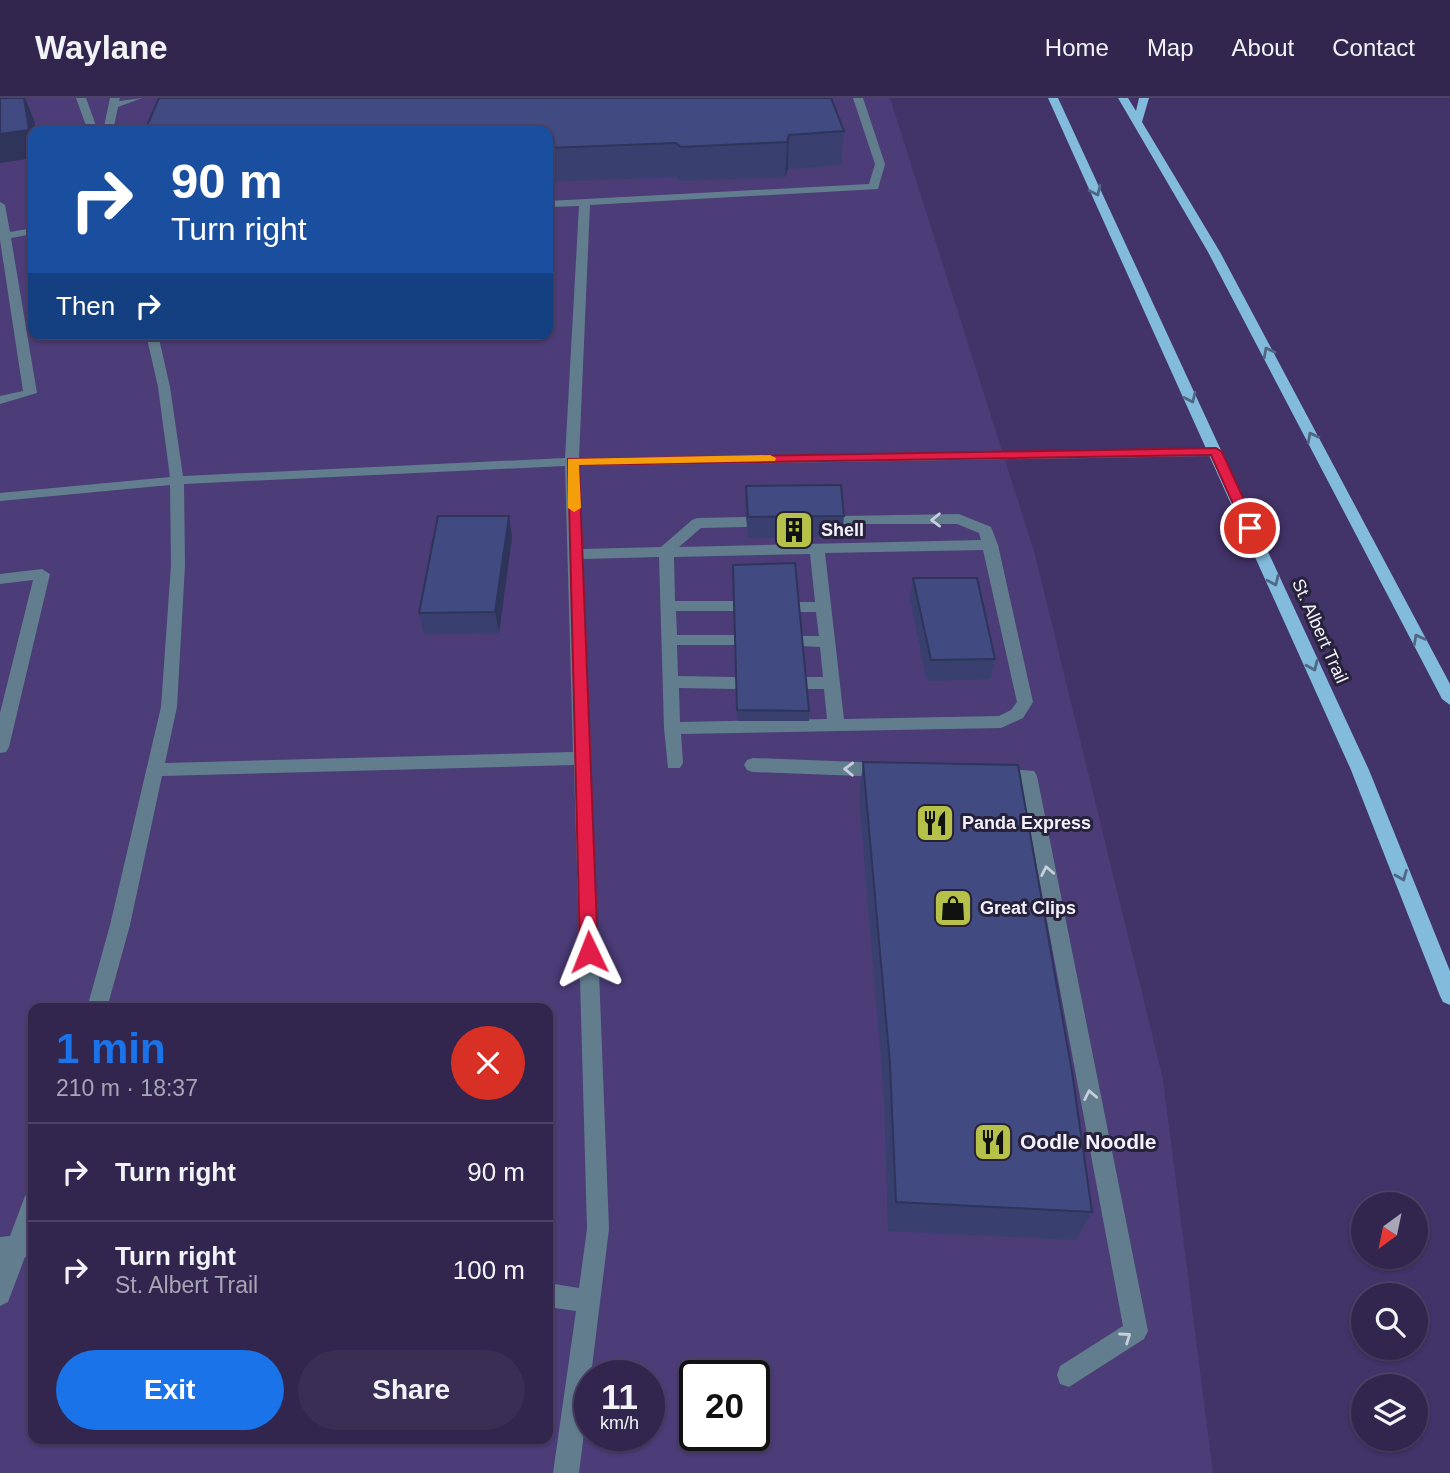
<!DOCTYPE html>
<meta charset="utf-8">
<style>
body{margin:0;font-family:Arial,sans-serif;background:#3a2e55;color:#f1f3f6;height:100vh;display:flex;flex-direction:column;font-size:26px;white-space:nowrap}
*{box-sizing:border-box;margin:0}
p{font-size:23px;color:#a8a5b6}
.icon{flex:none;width:38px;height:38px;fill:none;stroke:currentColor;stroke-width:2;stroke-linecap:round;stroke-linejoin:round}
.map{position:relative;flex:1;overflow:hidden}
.drawer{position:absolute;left:28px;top:905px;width:525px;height:441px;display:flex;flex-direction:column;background:#32264e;border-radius:14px;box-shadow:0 2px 5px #0004,0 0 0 2px #4d4366}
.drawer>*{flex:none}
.top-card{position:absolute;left:28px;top:28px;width:525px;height:214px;border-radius:14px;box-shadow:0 2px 5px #0004,0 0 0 2px #4d4366;background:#1a4fa0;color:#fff;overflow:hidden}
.needle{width:46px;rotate:213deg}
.fabs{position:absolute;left:1351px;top:1094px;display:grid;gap:14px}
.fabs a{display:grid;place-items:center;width:77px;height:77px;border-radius:50%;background:#32264e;box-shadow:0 2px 5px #0004,0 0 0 2px #4d4366;font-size:35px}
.speed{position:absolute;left:574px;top:1262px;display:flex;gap:14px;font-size:35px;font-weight:700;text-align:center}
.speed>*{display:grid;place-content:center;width:91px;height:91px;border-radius:50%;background:#32264e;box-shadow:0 2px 5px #0004,0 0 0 2px #4d4366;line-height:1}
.speed small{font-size:18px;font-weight:400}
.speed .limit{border:4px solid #111;border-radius:10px;background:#fff;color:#111}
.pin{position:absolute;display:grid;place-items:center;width:60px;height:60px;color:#fff;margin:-30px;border:4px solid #fff;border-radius:50%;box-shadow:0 2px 7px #0007}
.me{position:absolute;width:77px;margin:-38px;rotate:358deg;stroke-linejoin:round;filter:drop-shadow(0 0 5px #0008)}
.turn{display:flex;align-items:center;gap:24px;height:147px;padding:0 28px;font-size:32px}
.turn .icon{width:91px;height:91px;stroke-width:2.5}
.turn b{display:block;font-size:49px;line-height:60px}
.then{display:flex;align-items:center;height:66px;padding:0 28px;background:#0003;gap:14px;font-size:26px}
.round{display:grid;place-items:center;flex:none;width:74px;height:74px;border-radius:37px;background:#3a2e55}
.head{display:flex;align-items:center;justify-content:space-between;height:119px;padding:0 28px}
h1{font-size:42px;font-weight:600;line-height:52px;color:#1a73e8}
.cta{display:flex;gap:14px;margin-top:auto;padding:14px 28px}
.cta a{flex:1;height:80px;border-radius:42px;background:#1a73e8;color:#fff;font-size:28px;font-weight:600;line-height:80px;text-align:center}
.cta a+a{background:#3a2e55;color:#f1f3f6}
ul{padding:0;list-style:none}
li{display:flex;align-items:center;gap:21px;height:98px;padding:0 28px;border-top:2px solid #4d4366}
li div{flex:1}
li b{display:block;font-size:26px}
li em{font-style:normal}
header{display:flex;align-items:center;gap:42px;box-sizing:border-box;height:98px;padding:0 35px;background:#32264e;border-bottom:2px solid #4d4366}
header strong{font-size:33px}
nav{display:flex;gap:38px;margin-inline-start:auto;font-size:24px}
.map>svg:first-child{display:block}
</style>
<header>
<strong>Waylane</strong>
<nav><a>Home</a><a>Map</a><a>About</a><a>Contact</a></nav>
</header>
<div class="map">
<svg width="1450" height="1375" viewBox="0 0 1450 1375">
<rect width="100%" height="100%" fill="#423368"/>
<path fill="#4c3c78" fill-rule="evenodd" d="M 17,0 L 890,0 L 1034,453 L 1163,981 L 1213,1375 L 0,1375 L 0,4 ZM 33,33 L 548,33 L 548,236 L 33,236 ZM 33,910 L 548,910 L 548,1340 L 33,1340 ZM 590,1278 L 649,1278 L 649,1337 L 590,1337 ZM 695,1278 L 754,1278 L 754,1337 L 695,1337 Z"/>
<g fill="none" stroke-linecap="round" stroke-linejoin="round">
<g fill="#627e8e" fill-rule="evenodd">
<polygon points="76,0 86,0 98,33 88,33"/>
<polygon points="110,0 120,0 119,3 142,0 118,9 113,33 103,33"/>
<path d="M 853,0 L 863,0 L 885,66 L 878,91 L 590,107 L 579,360 L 1216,350 L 1223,354 L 1216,358 L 579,368 L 582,451 L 661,449 L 692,422 L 697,420 L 746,419 L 753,424 L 746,429 L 701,430 L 679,449 L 981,442 L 979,435 L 957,426 L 836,426 L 834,423 L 841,418 L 959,416 L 991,429 L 998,447 L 1033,604 L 1023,620 L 1001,630 L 681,636 L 683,665 L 680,670 L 668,670 L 664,630 L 659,459 L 583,461 L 609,1131 L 579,1375 L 553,1375 L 576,1213 L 548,1209 L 548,1185 L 579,1190 L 587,1131 L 574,667 L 162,678 L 130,827 L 107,910 L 87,910 L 110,827 L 161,609 L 171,467 L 170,387 L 0,403 L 0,395 L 170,379 L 158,289 L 146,236 L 158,236 L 170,289 L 183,378 L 565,360 L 579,108 L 548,109 L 548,103 L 869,86 L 875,66 ZM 565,368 L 573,654 L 165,665 L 177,609 L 185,467 L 184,386 ZM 983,452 L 1017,604 L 1011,612 L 999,618 L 844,621 L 825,455 ZM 810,456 L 815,504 L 797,504 L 789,509 L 797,514 L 816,514 L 819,538 L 801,538 L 793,543 L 801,548 L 820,549 L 823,579 L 805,579 L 797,585 L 805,591 L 824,591 L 827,621 L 680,624 L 679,590 L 735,591 L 743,585 L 735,579 L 678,578 L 677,547 L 734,547 L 742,542 L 734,537 L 677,537 L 676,513 L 733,513 L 741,508 L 733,503 L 675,503 L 674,459 Z"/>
<polygon points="0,104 5,107 10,134 33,130 33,136 11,140 37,295 0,306 0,298 23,293 0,142"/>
<polygon points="42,471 50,476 9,649 6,654 0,655 0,615 33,482 0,486 0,476"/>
<polygon points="753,660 886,665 892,667 895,672 892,677 886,679 753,674 747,672 744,667 747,662"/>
<polygon points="998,670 1034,673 1037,678 1148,1233 1144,1241 1069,1289 1060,1286 1057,1277 1060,1268 1123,1228 1021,684 992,682 989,677 992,672"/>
<polygon points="33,1095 33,1158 25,1159 8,1204 0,1208 0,1139 10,1138 25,1098"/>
</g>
<g fill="#82bbdc" fill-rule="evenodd">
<polygon points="1048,0 1058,0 1369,672 1450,873 1450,907 1443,904 1440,898 1351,672"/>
<polygon points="1118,0 1128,0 1136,13 1139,0 1149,0 1142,24 1220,154 1450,586 1450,607 1442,601 1208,154"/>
</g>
</g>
<g fill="#39406f">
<polygon points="548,33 844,33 841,67 788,71 785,79 682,83 677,79 548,84"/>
<polygon points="746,388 844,418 842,439 748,440 745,409"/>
<polygon points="512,439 499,535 424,536 419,515"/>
<polygon points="733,467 809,613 809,623 737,623"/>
<polygon points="913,480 995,561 990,581 927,583 910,501"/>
<polygon points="863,664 1092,1114 1076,1142 888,1133 884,998 859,701"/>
</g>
<g fill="#2e345a">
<polygon points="24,0 25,0 34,22 36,33 33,33 33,60 0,65 0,36"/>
<polygon points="789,37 788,71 785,79 787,44"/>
<polygon points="509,418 512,439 499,535 495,514"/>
</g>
<g fill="#424b81" stroke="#2e345a" stroke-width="2">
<polygon points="0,0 24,0 29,32 0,36"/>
<polygon points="159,0 831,0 844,33 789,37 787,44 681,49 676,45 548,50 548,33 147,33 146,30"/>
<polygon points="841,387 844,418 748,419 746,388"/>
<polygon points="438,418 509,418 495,514 419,515"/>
<polygon points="795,465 809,613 737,612 733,467"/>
<polygon points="913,480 977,480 995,561 931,562"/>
<polygon points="863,664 1018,667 1072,974 1092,1114 896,1104 890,966"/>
</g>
<defs><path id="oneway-chevron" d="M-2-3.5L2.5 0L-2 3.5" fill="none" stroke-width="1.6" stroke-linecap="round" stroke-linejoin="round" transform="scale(1.75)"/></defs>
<g stroke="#506682">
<use href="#oneway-chevron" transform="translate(1096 93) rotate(65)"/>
<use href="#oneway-chevron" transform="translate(1268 254) rotate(-118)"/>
<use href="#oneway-chevron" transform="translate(1191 300) rotate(65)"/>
<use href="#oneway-chevron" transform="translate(1312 339) rotate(-118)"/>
<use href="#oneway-chevron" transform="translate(1274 483) rotate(66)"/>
<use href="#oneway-chevron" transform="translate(1418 541) rotate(-118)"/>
<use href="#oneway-chevron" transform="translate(1313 568) rotate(66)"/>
<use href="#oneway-chevron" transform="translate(1402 778) rotate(68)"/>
</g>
<g stroke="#c8cedc">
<use href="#oneway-chevron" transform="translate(936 422) rotate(179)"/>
<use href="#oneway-chevron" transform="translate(849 671) rotate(-178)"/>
<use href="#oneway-chevron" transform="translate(1047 773) rotate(-101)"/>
<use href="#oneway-chevron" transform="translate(1090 997) rotate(-101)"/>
<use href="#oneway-chevron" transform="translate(1126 1239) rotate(-35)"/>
</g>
<polygon fill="#e11d48" stroke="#92132f" stroke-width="2" points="1216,350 1222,354 1257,430 1255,433 1246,433 1244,430 1211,357 579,367 598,854 595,859 589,862 583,859 580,854 568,361"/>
<polygon fill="#f59e0b" points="770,357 776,360 775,363 579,367 581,410 574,414 568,410 568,361"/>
<defs>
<g id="building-square" transform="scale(2.0125)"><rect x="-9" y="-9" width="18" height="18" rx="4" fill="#b6c149" stroke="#272139"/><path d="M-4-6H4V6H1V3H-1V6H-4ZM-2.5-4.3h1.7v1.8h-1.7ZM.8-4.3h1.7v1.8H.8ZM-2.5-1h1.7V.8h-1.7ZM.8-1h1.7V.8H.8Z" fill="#111"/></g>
<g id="restaurant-square" transform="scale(2.0125)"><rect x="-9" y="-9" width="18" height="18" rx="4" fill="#b6c149" stroke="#272139"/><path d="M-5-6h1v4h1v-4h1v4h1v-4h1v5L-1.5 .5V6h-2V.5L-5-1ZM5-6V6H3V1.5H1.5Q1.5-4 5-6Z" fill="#111"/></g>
<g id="shop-square" transform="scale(2.0125)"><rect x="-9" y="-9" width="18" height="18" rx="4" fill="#b6c149" stroke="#272139"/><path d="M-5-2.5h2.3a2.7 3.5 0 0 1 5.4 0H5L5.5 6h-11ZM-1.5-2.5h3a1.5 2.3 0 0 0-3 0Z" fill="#111"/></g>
</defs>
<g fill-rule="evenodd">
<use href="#building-square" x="794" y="432"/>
<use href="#restaurant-square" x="935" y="725"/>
<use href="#shop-square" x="953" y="810"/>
<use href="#restaurant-square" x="993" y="1044"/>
</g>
<g text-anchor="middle" stroke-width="6" stroke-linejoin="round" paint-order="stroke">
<g font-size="18" font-weight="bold" fill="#f3f1fe" stroke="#272139" text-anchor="start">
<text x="821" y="438">Shell</text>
<text x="962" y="731">Panda Express</text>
<text x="980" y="816">Great Clips</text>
</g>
<g font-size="18" fill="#f3f1fe" stroke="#272139">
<text transform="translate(1320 533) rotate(66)" y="6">St. Albert Trail</text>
</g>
<g font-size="21" font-weight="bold" fill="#f3f1fe" stroke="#272139" text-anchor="start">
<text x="1020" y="1051">Oodle Noodle</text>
</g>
</g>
</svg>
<div class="fabs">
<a><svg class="needle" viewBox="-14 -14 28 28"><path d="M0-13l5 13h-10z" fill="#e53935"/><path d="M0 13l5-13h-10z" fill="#a8a5b6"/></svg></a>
<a><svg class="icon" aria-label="search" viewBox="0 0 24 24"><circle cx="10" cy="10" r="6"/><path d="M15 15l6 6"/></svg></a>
<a><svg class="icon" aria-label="layers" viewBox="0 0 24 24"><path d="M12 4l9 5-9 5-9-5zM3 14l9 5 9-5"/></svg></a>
</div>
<div class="speed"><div>11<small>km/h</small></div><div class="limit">20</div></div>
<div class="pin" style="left:1250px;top:430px;background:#d93025"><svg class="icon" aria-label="arrive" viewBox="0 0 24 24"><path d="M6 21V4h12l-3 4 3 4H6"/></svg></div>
<svg class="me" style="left:589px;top:854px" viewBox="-20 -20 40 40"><path d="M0-17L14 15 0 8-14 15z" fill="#e11d48" stroke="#fff" stroke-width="4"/></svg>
<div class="top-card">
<div class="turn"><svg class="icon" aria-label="right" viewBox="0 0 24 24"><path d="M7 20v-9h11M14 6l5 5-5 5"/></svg><div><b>90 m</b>Turn right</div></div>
<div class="then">Then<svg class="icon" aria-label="right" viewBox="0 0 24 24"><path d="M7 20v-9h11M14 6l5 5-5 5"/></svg></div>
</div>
<section class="drawer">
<div class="head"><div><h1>1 min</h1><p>210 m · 18:37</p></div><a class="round" style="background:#d93025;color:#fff"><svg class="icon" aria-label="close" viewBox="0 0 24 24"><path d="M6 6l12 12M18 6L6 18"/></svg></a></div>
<ul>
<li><svg class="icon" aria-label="right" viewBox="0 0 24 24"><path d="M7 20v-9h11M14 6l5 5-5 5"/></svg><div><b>Turn right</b></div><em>90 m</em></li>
<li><svg class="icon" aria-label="right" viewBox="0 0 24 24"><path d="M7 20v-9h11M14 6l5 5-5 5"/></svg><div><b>Turn right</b><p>St. Albert Trail</p></div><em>100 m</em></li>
</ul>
<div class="cta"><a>Exit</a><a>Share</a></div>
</section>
</div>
